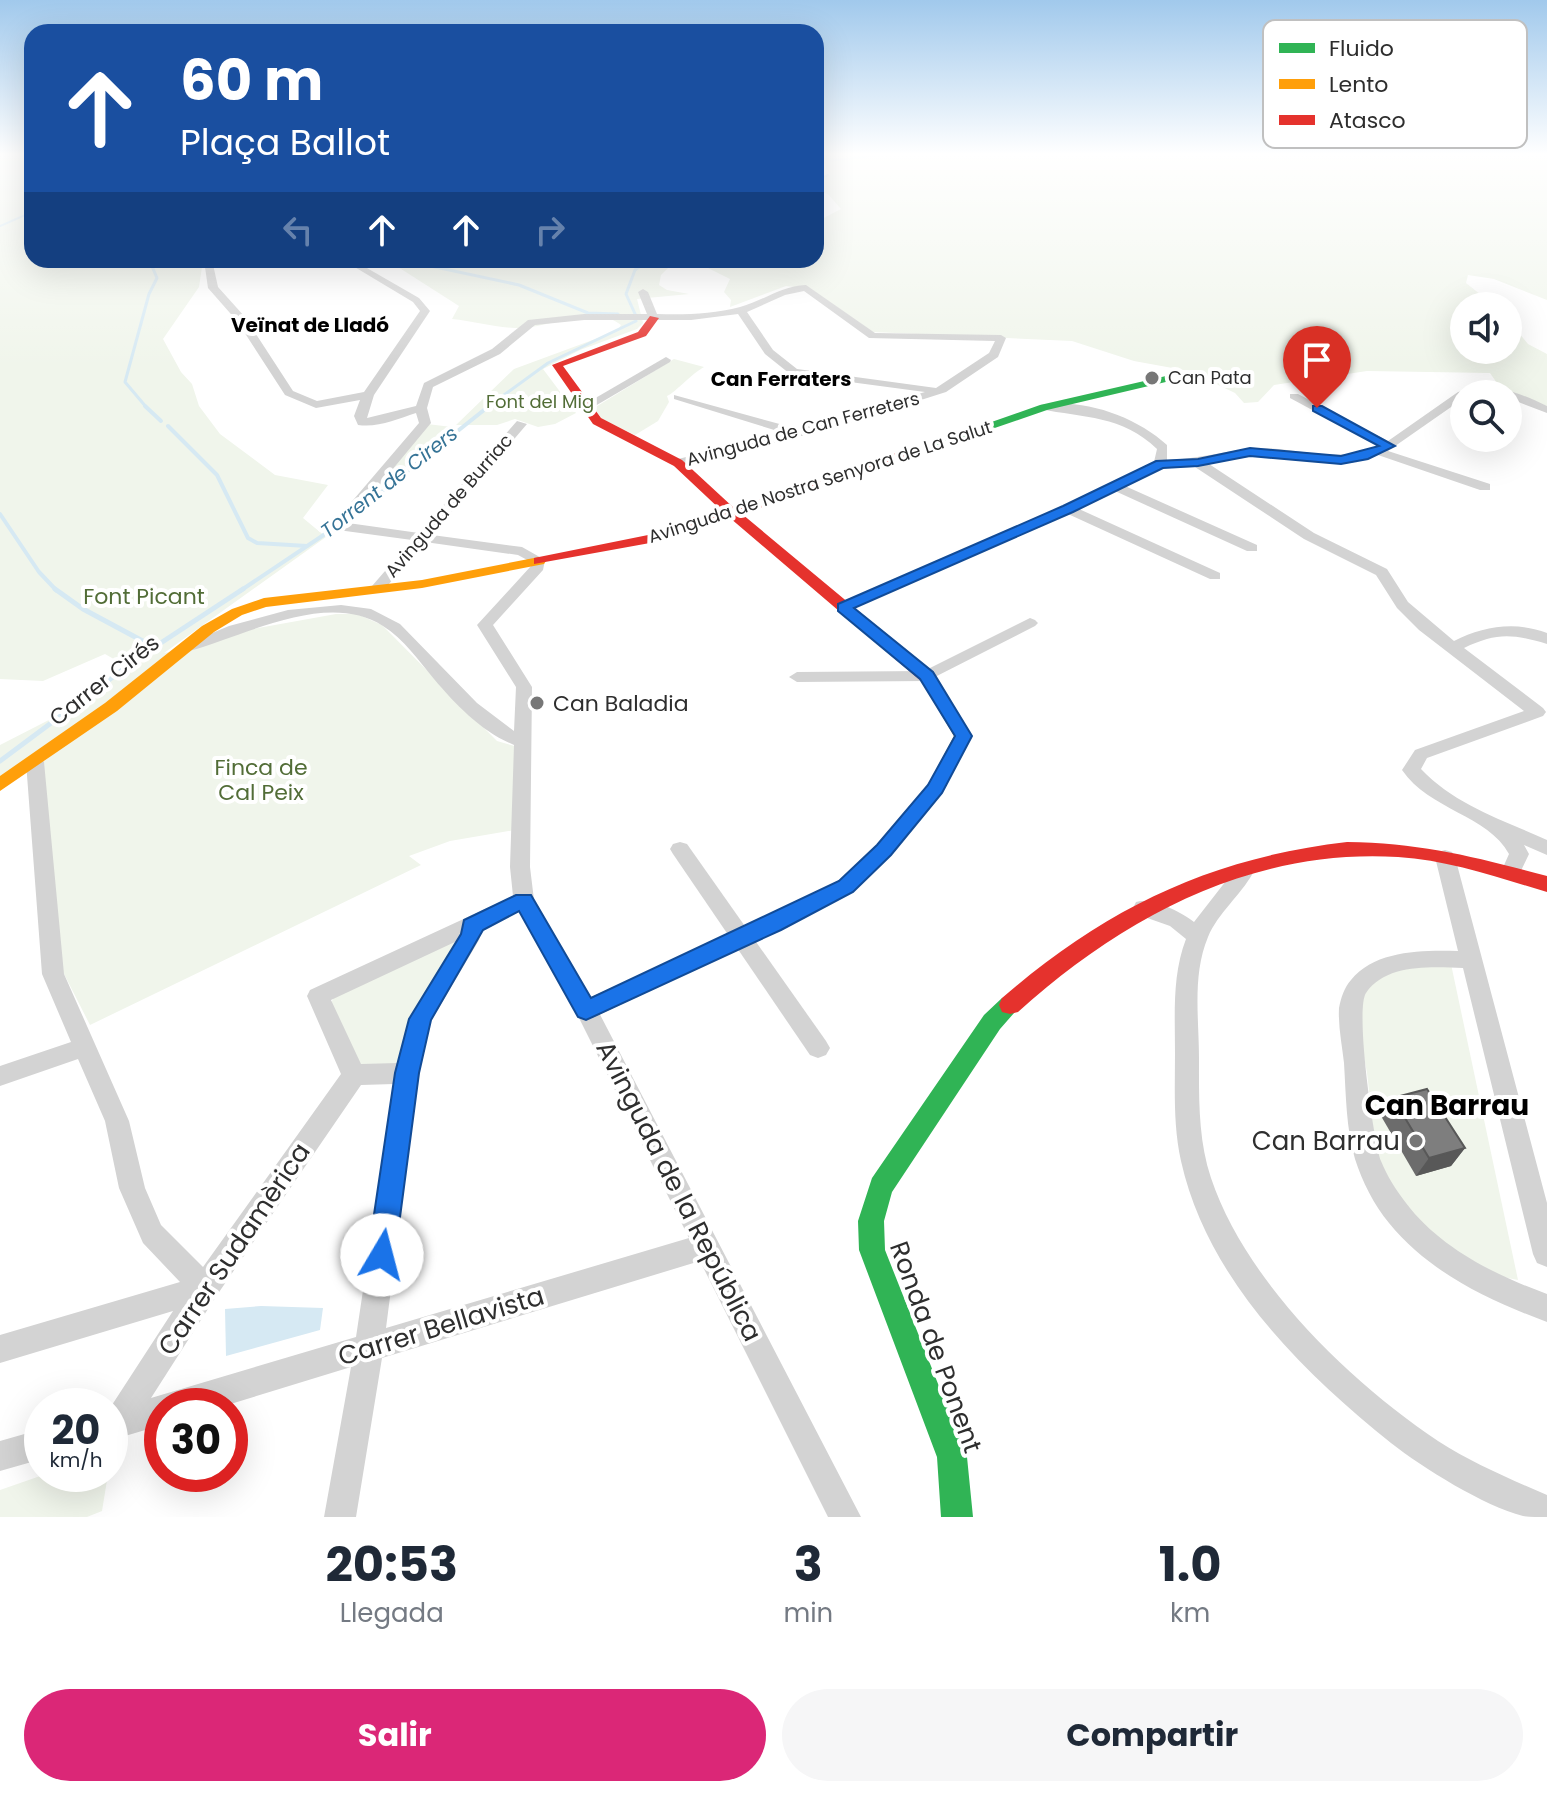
<!DOCTYPE html>
<html lang="es">
<meta charset="utf-8">
<style>
body{margin:0;font-family:Poppins,sans-serif;background:#f6f6f7;color:#1f2937;height:100vh;display:flex;flex-direction:column;font-size:30px;white-space:nowrap}
*{box-sizing:border-box;margin:0}
p{font-size:26px;color:#747a83}
.icon{flex:none;width:44px;height:44px;fill:none;stroke:currentColor;stroke-width:2;stroke-linecap:round;stroke-linejoin:round}
.map{position:relative;height:1517px;overflow:hidden}
.drawer{display:flex;flex-direction:column;background:#fff;flex:1}
.drawer>*{flex:none}
.banner{position:absolute;left:24px;top:24px;width:800px;height:244px;border-radius:24px;box-shadow:0 8px 32px #0002;background:#1a4fa0;color:#fff;overflow:hidden}
.buttons{position:absolute;left:1450px;top:292px;display:grid;gap:16px}
.buttons a{display:grid;place-items:center;width:72px;height:72px;border-radius:50%;background:#fff;box-shadow:0 8px 32px #0002;font-size:40px}
.speed{position:absolute;left:24px;top:1388px;display:flex;gap:16px;font-size:40px;font-weight:700;text-align:center}
.speed>*{display:grid;place-content:center;width:104px;height:104px;border-radius:50%;background:#fff;box-shadow:0 8px 32px #0002;line-height:1}
.speed small{font-size:20px;font-weight:400}
.speed .limit{border:12px solid #d22;background:#fff;color:#111}
.pin{position:absolute;display:grid;place-items:center;width:68px;height:68px;color:#fff;margin:-82px -34px;border-radius:50% 50% 50% 0;rotate:-45deg;box-shadow:0 0 8px #0007}
.pin .icon{rotate:45deg}
.me{position:absolute;width:88px;margin:-44px;rotate:8deg;stroke-linejoin:round;filter:drop-shadow(0 0 6px #0008)}
.turn{display:flex;align-items:center;gap:28px;height:168px;padding:0 24px;font-size:36px}
.turn .icon{width:104px;height:104px;stroke-width:2.5}
.turn b{display:block;font-size:56px;line-height:68px}
.lanes{display:flex;align-items:center;height:76px;padding:0 24px;background:#0003;justify-content:center;gap:40px;direction:ltr}
.lanes .off{opacity:.35}
.eta{display:flex;justify-content:space-evenly;align-items:center;height:136px;text-align:center}
.eta b{font-size:48px;font-weight:700;line-height:56px}
.primary-button{display:flex;gap:16px;margin-top:auto;padding:16px 24px}
.primary-button a{flex:1;height:92px;border-radius:48px;background:#db2777;color:#fff;font-size:32px;font-weight:700;line-height:92px;text-align:center}
.primary-button a+a{background:#f6f6f7;color:#1f2937}
.map>svg:first-child{display:block}
</style>
<div class="map">
<svg width="1547" height="1517" viewBox="0 0 1547 1517">
<rect width="100%" height="100%" fill="#fff"/>
<g fill="#f0f5eb">
<polygon points="0,155 32,155 32,260 190,260 202,267 199,287 163,339 181,372 192,384 199,406 220,434 275,475 328,485 303,518 326,537 164,653 180,650 0,783 0,745 84,702 126,666 105,654 43,681 0,679"/>
<polygon points="820,155 1547,155 1547,300 1494,279 1468,275 1466,283 1495,306 1464,306 1464,350 1508,350 1508,320 1528,344 1547,354 1547,406 1501,389 1490,373 1367,371 1274,385 1258,402 1244,403 1235,393 1189,371 1134,361 1072,341 873,332 811,289 786,286 730,307 731,300 724,292 730,279 708,268 703,260 816,260 816,222 841,209 828,194 816,191 816,177 830,175"/>
<path d="M 387,260 L 676,260 L 661,275 L 659,285 L 667,290 L 689,294 L 637,299 L 643,323 L 637,329 L 580,350 L 543,369 L 576,413 L 555,424 L 538,427 L 515,419 L 497,425 L 456,425 L 514,369 L 617,331 L 621,325 C 592,303 547,330 515,328 C 494,327 473,321 452,319 L 459,306 Z"/>
<path d="M 674,359 L 704,367 C 691,374 675,393 667,396 L 669,402 L 658,421 L 635,435 L 602,419 L 594,408 Z"/>
<polygon points="427,424 452,427 443,440 413,461 346,519"/>
<polygon points="336,614 357,614 382,625 497,741 518,747 515,830 450,841 409,856 421,865 90,1025 62,970 43,762 185,652 236,632"/>
<polygon points="451,939 458,944 399,1065 362,1067 330,1006 335,994"/>
<path d="M 1451,964 L 1518,1280 C 1457,1270 1402,1223 1380,1164 C 1371,1137 1371,1102 1367,1073 C 1363,1047 1352,1014 1367,990 C 1383,964 1425,967 1451,964 Z"/>
<polygon points="46,1474 108,1474 102,1511 87,1517 0,1517 0,1490"/>
</g>
<polygon fill="#d6e9f3" points="261,1306 323,1308 320,1330 226,1356 225,1309"/>
<g fill="none" stroke-linecap="round" stroke-linejoin="round">
<g stroke="#d6e9f3" stroke-width="2">
<polyline points="820,162 880,155"/>
<polyline points="816,181 828,175"/>
<polyline points="0,226 32,212"/>
<polyline points="149,260 152,266"/>
<polyline points="403,260 431,266"/>
<polyline points="628,260 635,266"/>
<polyline points="641,266 649,260"/>
</g>
<g stroke="#d6e9f3" stroke-width="3">
<polyline points="421,264 519,285 588,313 618,314"/>
<polyline points="633,264 636,267"/>
<polyline points="636,316 626,294 635,270 643,264"/>
<polyline points="147,408 125,382 149,294 157,278 151,264"/>
<polyline points="486,408 548,363 636,321"/>
</g>
<g stroke="#d6e9f3" stroke-width="4">
<polyline points="145,406 161,421"/>
<polyline points="168,426 217,475 248,538 257,543 307,546"/>
<polyline points="355,513 489,406"/>
<polyline points="0,514 39,572 57,591"/>
<polyline points="240,591 337,526"/>
</g>
<g stroke="#d6e9f3" stroke-width="5">
<polyline points="55,589 83,609 152,646"/>
<polyline points="147,652 243,589"/>
<polyline points="0,761 133,662"/>
</g>
<g fill="#d3d3d3" fill-rule="evenodd">
<path d="M 204,260 L 212,260 L 218,287 L 245,317 L 293,391 L 317,401 L 364,392 L 420,311 L 413,302 L 343,260 L 353,260 L 419,298 L 430,311 L 374,395 L 367,418 L 416,406 L 424,383 L 492,349 L 528,320 L 584,314 L 647,314 L 638,292 L 643,289 L 648,292 L 657,314 C 685,315 713,314 740,307 C 763,301 781,286 806,285 L 875,333 L 1001,335 L 1006,338 L 998,357 L 946,392 L 833,428 L 678,467 L 674,466 L 674,460 L 784,433 L 674,399 L 674,395 L 798,429 L 925,392 L 790,374 L 765,354 L 738,314 L 691,320 L 584,320 L 535,325 L 500,354 L 433,387 L 427,408 L 431,423 L 348,523 L 419,533 L 517,421 L 527,424 L 432,535 L 522,547 L 545,560 L 543,570 L 493,625 L 532,687 L 530,867 L 534,900 L 594,1003 L 861,1517 L 828,1517 L 700,1261 L 382,1358 L 356,1517 L 324,1517 L 351,1367 L 224,1406 L 162,1406 L 162,1425 L 115,1439 L 110,1437 L 110,1408 L 173,1311 L 0,1363 L 0,1335 L 180,1282 L 143,1243 L 119,1188 L 105,1121 L 78,1059 L 0,1086 L 0,1066 L 71,1042 L 42,974 L 26,762 L 29,758 L 41,758 L 44,762 L 64,974 L 129,1121 L 145,1188 L 161,1225 L 203,1267 L 341,1074 L 307,996 L 310,990 L 513,896 L 510,867 L 514,745 C 482,732 456,705 434,679 C 419,661 404,639 383,626 C 327,590 245,636 189,651 L 181,646 L 229,626 L 288,610 L 341,605 L 371,609 L 400,624 L 477,703 L 514,731 L 516,687 L 477,625 L 531,566 L 531,562 L 518,555 L 425,542 L 382,592 L 372,592 L 372,586 L 412,540 L 338,530 L 331,526 L 419,423 L 416,413 C 397,419 378,428 358,425 L 354,416 L 360,400 L 316,408 L 285,395 L 237,321 L 208,288 ZM 804,291 L 869,338 L 995,341 L 989,353 L 936,388 L 797,369 L 773,350 L 747,312 L 785,295 ZM 520,911 L 578,1016 L 689,1238 L 386,1328 L 419,1073 L 431,1021 L 479,940 L 483,928 ZM 457,941 L 409,1019 L 398,1063 L 361,1064 L 331,1000 ZM 394,1084 L 356,1337 L 151,1398 L 215,1298 L 361,1085 Z"/>
<polygon points="666,357 671,360 670,362 590,409 580,407"/>
<path d="M 1484,386 C 1507,388 1526,396 1547,406 L 1547,413 L 1508,398 L 1508,394 L 1464,394 L 1464,398 L 1388,451 L 1490,484 L 1490,490 L 1480,490 L 1378,455 L 1341,464 L 1250,456 L 1209,464 L 1314,533 L 1387,569 L 1408,602 L 1454,641 C 1483,626 1516,621 1547,633 L 1547,644 C 1513,634 1497,632 1464,648 L 1543,708 L 1546,712 L 1543,716 L 1427,758 L 1421,769 C 1455,805 1503,820 1547,840 L 1547,855 L 1524,845 L 1529,854 L 1518,877 L 1504,877 L 1501,872 L 1509,854 C 1488,815 1429,810 1402,770 L 1415,750 L 1524,711 L 1419,630 L 1397,608 L 1376,575 L 1304,539 L 1195,467 L 1162,468 L 1125,486 L 1257,545 L 1257,551 L 1247,551 L 1115,491 L 1079,509 L 1220,573 L 1220,579 L 1210,579 L 1068,514 L 849,610 L 844,612 L 836,607 L 1063,506 L 1154,462 L 1157,449 C 1122,415 1084,418 1040,409 L 1040,405 C 1084,398 1135,416 1167,445 L 1167,460 C 1198,459 1220,452 1248,449 C 1295,444 1332,466 1379,446 L 1290,398 L 1290,394 L 1298,394 L 1388,441 L 1458,392 Z"/>
<polygon points="1030,618 1035,620 1038,623 1035,626 927,681 797,682 789,677 797,672 924,671"/>
<polygon points="680,842 687,844 826,1041 830,1048 826,1055 818,1058 810,1055 673,854 670,849 673,844"/>
<path d="M 1445,850 L 1452,852 L 1455,857 L 1547,1203 L 1547,1267 L 1537,1263 L 1533,1254 L 1463,968 C 1433,967 1386,963 1366,993 C 1355,1009 1373,1138 1381,1161 C 1387,1176 1396,1190 1406,1203 C 1440,1248 1495,1275 1547,1294 L 1547,1322 C 1488,1300 1430,1273 1389,1223 C 1374,1205 1362,1181 1355,1159 C 1346,1128 1346,1095 1344,1063 C 1342,1045 1338,1026 1339,1008 C 1341,998 1344,988 1351,980 C 1375,950 1423,950 1458,951 L 1435,857 L 1438,852 Z"/>
<path d="M 1243,866 L 1250,868 L 1253,873 C 1240,896 1218,913 1208,937 C 1192,975 1199,1019 1199,1058 C 1199,1098 1198,1139 1211,1178 C 1246,1282 1349,1381 1438,1441 C 1472,1463 1510,1479 1547,1495 L 1547,1517 C 1539,1517 1530,1517 1523,1516 C 1484,1506 1423,1468 1391,1443 C 1301,1371 1207,1278 1181,1161 C 1173,1125 1175,1089 1175,1053 C 1175,1015 1172,975 1186,939 L 1170,926 L 1136,914 L 1133,908 L 1136,902 C 1152,897 1181,912 1194,922 L 1236,868 Z"/>
<polygon points="42,1429 42,1459 0,1471 0,1441"/>
</g>
<g fill="#30b455" fill-rule="evenodd">
<polygon points="1166,376 1170,377 1170,381 1047,410 913,456 903,453 1040,405"/>
<polygon points="1010,996 1018,998 1021,1005 1000,1029 892,1192 884,1221 885,1250 967,1457 973,1517 941,1517 937,1457 859,1250 858,1221 872,1178 984,1015 1002,998"/>
</g>
<g fill="#ff9f0a" fill-rule="evenodd">
<polygon points="539,557 546,561 544,564 422,588 266,607 242,615 214,632 117,711 0,791 0,776 105,703 202,626 232,609 264,598 422,580"/>
<polygon points="927,672 933,673 972,736 942,792 891,855 853,891 780,930 594,1017 586,1019 578,1017 575,1010 578,1003 766,918 839,881 877,845 928,785 954,736 919,677"/>
</g>
<g fill="#e5322d" fill-rule="evenodd">
<polygon points="650,316 659,318 646,336 563,366 601,418 682,460 734,508 905,450 913,450 913,456 742,514 933,673 935,677 933,681 921,681 730,518 661,541 534,564 534,558 658,533 723,512 674,466 593,424 552,365 638,332"/>
<path d="M 1347,842 C 1422,843 1475,857 1547,876 L 1547,892 C 1499,878 1449,860 1398,857 C 1252,848 1123,917 1018,1012 L 1010,1014 L 1002,1012 L 999,1005 L 1002,998 C 1106,908 1210,858 1347,842 Z"/>
</g>
</g>
<polygon fill="#6c6c6c" points="1393,1098 1465,1148 1451,1166 1416,1176 1381,1116"/>
<polygon fill="#585858" points="1465,1148 1451,1166 1416,1176 1429,1158"/>
<polygon fill="#7e7e7e" stroke="#585858" stroke-width="2" points="1427,1089 1465,1148 1429,1158 1393,1098"/>
<linearGradient id="sky" x2="0" y2="1"><stop stop-color="#a1c9ec"/><stop offset="0.42" stop-color="#fff"/><stop offset="1" stop-color="#fff" stop-opacity="0"/></linearGradient>
<rect width="1547" height="367" fill="url(#sky)"/>
<polygon fill="#1a73e8" stroke="#114b97" stroke-width="2" points="1313,406 1322,406 1395,446 1368,459 1341,464 1250,456 1198,466 1163,468 1073,512 854,608 933,672 972,736 942,793 891,855 853,892 781,930 586,1020 578,1017 519,911 483,930 431,1020 419,1073 395,1255 391,1265 382,1269 372,1265 368,1255 395,1073 409,1019 461,934 464,920 516,895 531,895 591,998 839,881 877,845 928,785 955,736 920,679 838,611 838,604 1063,506 1156,461 1198,459 1250,448 1341,456 1379,446 1313,411"/>
<g fill="#777" stroke="#fff" stroke-width="3">
<circle cx="1152" cy="378" r="8"/>
<circle cx="537" cy="703" r="8"/>
<circle cx="1416" cy="1141" r="8"/>
</g>
<g text-anchor="middle" stroke-width="8" stroke-linejoin="round" paint-order="stroke">
<g font-size="18" fill="#2e2e2e" stroke="#fff" text-anchor="start">
<text x="1168" y="384">Can Pata</text>
</g>
<g font-size="18" fill="#526d37" stroke="#fff">
<text x="540" y="408">Font del Mig</text>
</g>
<g font-size="18" fill="#2e2e2e" stroke="#fff">
<text transform="translate(803 429) rotate(-15)" y="6">Avinguda de Can Ferreters</text>
<text transform="translate(820 482) rotate(-18)" y="6">Avinguda de Nostra Senyora de La Salut</text>
<text transform="translate(449 506) rotate(-49)" y="6">Avinguda de Burriac</text>
</g>
<g font-size="20" font-weight="bold" fill="#000" stroke="#fff">
<text x="310" y="332">Veïnat de Lladó</text>
<text x="781" y="386">Can Ferraters</text>
</g>
<g font-size="20" font-style="italic" fill="#357396" stroke="#fff">
<text transform="translate(389 482) rotate(-38)" y="7">Torrent de Cirers</text>
</g>
<g font-size="22" fill="#526d37" stroke="#fff">
<text x="144" y="604">Font Picant</text>
<text x="261" y="775">Finca de<tspan x="261" dy="25">Cal Peix</tspan></text>
</g>
<g font-size="22" fill="#2e2e2e" stroke="#fff">
<text transform="translate(104 680) rotate(-38)" y="8">Carrer Cirés</text>
</g>
<g font-size="22" fill="#2e2e2e" stroke="#fff" text-anchor="start">
<text x="553" y="711">Can Baladia</text>
</g>
<g font-size="26" fill="#2e2e2e" stroke="#fff" text-anchor="end">
<text x="1400" y="1150">Can Barrau</text>
</g>
<g font-size="26" fill="#2e2e2e" stroke="#fff">
<text transform="translate(679 1191) rotate(63)" y="9">Avinguda de la República</text>
<text transform="translate(234 1249) rotate(-56)" y="9">Carrer Sudamèrica</text>
<text transform="translate(441 1326) rotate(-17)" y="9">Carrer Bellavista</text>
<text transform="translate(936 1347) rotate(70)" y="9">Ronda de Ponent</text>
</g>
<g font-size="28" font-weight="bold" fill="#000" stroke="#fff">
<text x="1447" y="1115">Can Barrau</text>
</g>
</g>
<rect x="1263" y="20" width="264" height="128" rx="12" fill="#fff" stroke="#c0c0c0" stroke-width="2"/>
<rect x="1279" y="43" width="36" height="10" fill="#30b455"/>
<rect x="1279" y="79" width="36" height="10" fill="#ff9f0a"/>
<rect x="1279" y="115" width="36" height="10" fill="#e5322d"/>
<g font-size="22" fill="#2e2e2e">
<text x="1329" y="56">Fluido</text>
<text x="1329" y="92">Lento</text>
<text x="1329" y="128">Atasco</text>
</g>
</svg>
<div class="buttons">
<a><svg class="icon" aria-label="sound" viewBox="0 0 24 24"><path d="M4 9h4l5-4v14l-5-4H4zM17 9q2 3 0 6"/></svg></a>
<a><svg class="icon" aria-label="search" viewBox="0 0 24 24"><circle cx="10" cy="10" r="6"/><path d="M15 15l6 6"/></svg></a>
</div>
<div class="speed"><div>20<small>km/h</small></div><div class="limit">30</div></div>
<div class="pin" style="left:1317px;top:408px;background:#d93025"><svg class="icon" aria-label="arrive" viewBox="0 0 24 24"><path d="M6 21V4h12l-3 4 3 4H6"/></svg></div>
<svg class="me" style="left:382px;top:1255px" viewBox="-20 -20 40 40"><circle r="19" fill="#fff"/><path d="M0-13L10 11 0 6-10 11z" fill="#1a73e8"/></svg>
<div class="banner">
<div class="turn"><svg class="icon" aria-label="ahead" viewBox="0 0 24 24"><path d="M12 20V5M6 11l6-6 6 6"/></svg><div><b>60 m</b>Plaça Ballot</div></div>
<div class="lanes"><svg class="icon off" aria-label="left" viewBox="0 0 24 24"><path d="M17 20v-9H6M10 6l-5 5 5 5"/></svg><svg class="icon" aria-label="ahead" viewBox="0 0 24 24"><path d="M12 20V5M6 11l6-6 6 6"/></svg><svg class="icon" aria-label="ahead" viewBox="0 0 24 24"><path d="M12 20V5M6 11l6-6 6 6"/></svg><svg class="icon off" aria-label="right" viewBox="0 0 24 24"><path d="M7 20v-9h11M14 6l5 5-5 5"/></svg></div>
</div>
</div>
<section class="drawer">
<div class="eta">
<div><b>20:53</b><p>Llegada</p></div>
<div><b>3</b><p>min</p></div>
<div><b>1.0</b><p>km</p></div>
</div>
<div class="primary-button"><a>Salir</a><a>Compartir</a></div>
</section>
